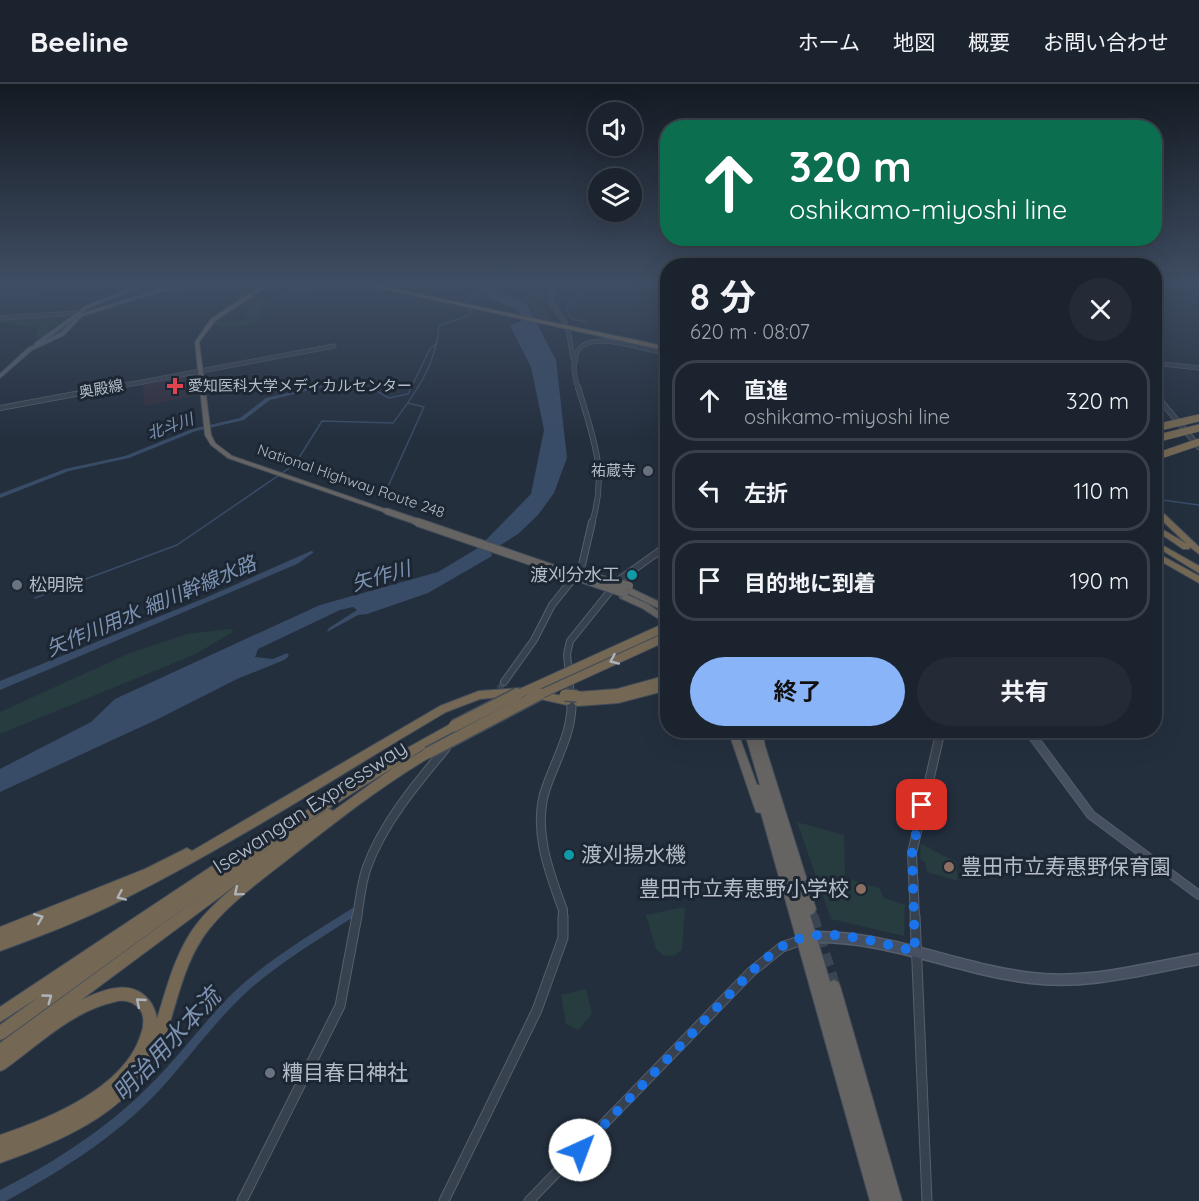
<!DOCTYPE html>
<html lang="ja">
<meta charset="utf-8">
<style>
body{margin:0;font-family:Quicksand,"Noto Sans JP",sans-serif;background:#242b36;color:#f1f3f6;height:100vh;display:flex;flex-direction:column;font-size:22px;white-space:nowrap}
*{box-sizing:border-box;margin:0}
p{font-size:20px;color:#a0a4aa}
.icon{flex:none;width:33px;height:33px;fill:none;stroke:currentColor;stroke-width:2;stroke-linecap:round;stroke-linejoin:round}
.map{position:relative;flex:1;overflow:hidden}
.panel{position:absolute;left:660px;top:174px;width:502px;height:480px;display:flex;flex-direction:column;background:#1b232e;border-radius:24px;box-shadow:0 6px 24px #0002,0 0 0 2px #39404a}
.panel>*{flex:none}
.banner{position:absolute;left:660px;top:36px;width:502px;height:126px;border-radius:24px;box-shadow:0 6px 24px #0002,0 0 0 2px #39404a;background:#0b6e4f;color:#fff;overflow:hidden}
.fabs{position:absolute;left:588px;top:18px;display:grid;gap:12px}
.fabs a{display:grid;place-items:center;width:54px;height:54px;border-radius:50%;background:#1b232e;box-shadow:0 6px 24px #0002,0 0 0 2px #39404a;font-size:30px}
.pin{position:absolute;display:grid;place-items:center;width:51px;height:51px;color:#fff;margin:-26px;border-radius:12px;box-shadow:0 3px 9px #0006}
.me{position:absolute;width:66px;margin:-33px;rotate:43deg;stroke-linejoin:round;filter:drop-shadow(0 0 4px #0008)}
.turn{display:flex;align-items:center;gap:21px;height:126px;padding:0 30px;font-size:27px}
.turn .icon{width:78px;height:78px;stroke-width:2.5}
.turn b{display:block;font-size:42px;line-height:51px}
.round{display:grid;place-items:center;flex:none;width:63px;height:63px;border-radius:32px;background:#242b36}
.overview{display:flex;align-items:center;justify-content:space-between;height:102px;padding:0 30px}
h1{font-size:36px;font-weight:700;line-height:45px}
.primary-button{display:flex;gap:12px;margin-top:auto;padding:12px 30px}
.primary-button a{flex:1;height:69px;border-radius:36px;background:#8ab4f8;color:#111;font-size:24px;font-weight:700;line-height:69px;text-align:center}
.primary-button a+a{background:#242b36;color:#f1f3f6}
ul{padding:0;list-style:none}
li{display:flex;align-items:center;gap:18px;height:81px;margin:0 12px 9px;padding:0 18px;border:3px solid #39404a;border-radius:24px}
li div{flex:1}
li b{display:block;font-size:22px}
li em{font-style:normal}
header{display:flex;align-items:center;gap:36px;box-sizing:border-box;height:84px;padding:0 30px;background:#1b232e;border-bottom:2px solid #39404a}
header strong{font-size:28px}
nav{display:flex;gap:33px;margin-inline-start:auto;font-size:21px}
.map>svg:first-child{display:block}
</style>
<header>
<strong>Beeline</strong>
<nav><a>ホーム</a><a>地図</a><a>概要</a><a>お問い合わせ</a></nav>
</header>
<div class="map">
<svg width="1199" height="1117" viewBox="0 0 1199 1117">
<rect width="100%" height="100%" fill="#242f3e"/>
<polygon fill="#32303f" points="194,288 197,311 144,322 143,298"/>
<g fill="#263c3f">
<polygon points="0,199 34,199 37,212 29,216 0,215"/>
<polygon points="524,199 533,199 533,207 544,208 541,218 549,236 534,232"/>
<path d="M 263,215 L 274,217 L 266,219 L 261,224 C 263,248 227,242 211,242 L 222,232 L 220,238 L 248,235 L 244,223 Z"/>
<polygon points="55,233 58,239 40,254 36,253 38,244 0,239 0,236"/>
<polygon points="229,545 234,547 196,570 0,650 0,628 130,569 187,550"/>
<polygon points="797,738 844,751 845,794 879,804 884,814 905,821 904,852 831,835"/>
<polygon points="921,760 956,778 958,797 927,788 925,778 920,775"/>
<polygon points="685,823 682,866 675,871 664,872 656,865 646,831"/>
<polygon points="586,905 592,930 578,946 566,940 561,911"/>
</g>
<g fill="#394c67">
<path d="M 476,199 L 491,199 L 500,209 L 527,220 L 556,276 L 567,374 L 554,409 L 538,431 L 518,450 L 491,467 L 492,472 L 428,509 L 367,530 L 358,531 L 327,548 L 329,544 L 357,526 L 353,523 L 340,526 L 258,565 L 255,573 L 273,575 L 287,569 L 289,572 L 284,576 L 237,595 L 158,635 L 0,708 L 0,685 L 91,638 L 115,615 L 320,521 L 438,488 L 478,464 L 531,410 L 544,346 L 531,283 L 510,242 L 523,236 L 518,225 C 502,221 484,214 476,199 Z"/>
<polygon points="311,467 314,468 297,480 0,606 0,597 205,514"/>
<path d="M 356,822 L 355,832 C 319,855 282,877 250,905 C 212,939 184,982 148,1018 C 106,1059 57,1089 6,1117 L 0,1117 L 0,1106 C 59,1076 112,1041 158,993 C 184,966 207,934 234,908 C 270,874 315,848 356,822 Z"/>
</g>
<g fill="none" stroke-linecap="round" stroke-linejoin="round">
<g stroke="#394c67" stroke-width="1.5">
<polyline points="581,199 579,210 566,224 572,235 586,238"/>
<polyline points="1196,199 1199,203"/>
<polyline points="286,209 336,199"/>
<polyline points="108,216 126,210"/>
<polyline points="348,302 375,306 389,314 408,310 430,265 436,260"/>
<polyline points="386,407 424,323 408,319"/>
<polyline points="1155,415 1199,421"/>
<path d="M 35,514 L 177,461 L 288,385 L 297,377 L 322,337 L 393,339 C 415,310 437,279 439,242 L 470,231 L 469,214 L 482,205"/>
</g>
<g fill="#394c67" fill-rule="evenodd">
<polygon points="187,199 195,199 126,211 124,210"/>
<polygon points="322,301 348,301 350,302 348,303 322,303 270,316 244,336 196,347 129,374 69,387 0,414 0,410 65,385 125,372 192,345 240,334 266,314"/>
</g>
<polyline stroke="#3a4453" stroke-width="6" stroke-dasharray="6 3" stroke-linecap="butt" points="494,612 504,598"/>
<polyline stroke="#3a4453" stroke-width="8" stroke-dasharray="8 4" stroke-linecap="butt" points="491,616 495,610"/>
<polyline stroke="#3a4453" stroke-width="10" stroke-dasharray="10 5" stroke-linecap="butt" points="810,825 813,833"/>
<polyline stroke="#3a4453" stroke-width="13" stroke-dasharray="13 7" stroke-linecap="butt" points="812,832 834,902"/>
<g stroke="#565f6c" stroke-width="5">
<g id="tertiary-far4">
<polyline points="553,199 551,218 565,238"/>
<polyline points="0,234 77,229"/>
<polyline points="568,245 573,274 576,276"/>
<polyline points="1155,279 1199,284"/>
<polyline points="105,305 334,262"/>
<path d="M 578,305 C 556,232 629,262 668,270"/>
</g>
</g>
<g stroke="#565f6c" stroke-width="6">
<g id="tertiary-far3">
<path d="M 578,303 C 593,354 608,387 592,439"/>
<polyline points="1155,310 1199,363"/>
<polyline points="0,324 113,303"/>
</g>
</g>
<g stroke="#565f6c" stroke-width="8">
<g id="tertiary-far2">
<polyline points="504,598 534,556 552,521 581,485 592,438"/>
<polyline points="571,612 567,570 570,557 619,496 668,461"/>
</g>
</g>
<g stroke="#565f6c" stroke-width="10">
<g id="tertiary-far1">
<path d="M 357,833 C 360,817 361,799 367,783 C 383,739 416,700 446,664"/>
<path d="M 563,833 L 563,826 C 549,788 532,744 546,704 C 557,672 575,645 571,610"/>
<polyline points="915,833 912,769 941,646"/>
</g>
</g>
<g stroke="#565f6c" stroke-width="11">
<g id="tertiary">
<polyline points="915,832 927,1117"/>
<polyline points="242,1117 340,922 357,832"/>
<polyline points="444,1117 537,926 563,854 563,832"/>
<polyline points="529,1117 751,888 782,863 802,856"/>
</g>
</g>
<g stroke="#565f6c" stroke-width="10">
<polyline id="secondary-far1" points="1028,646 1091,731 1199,811"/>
</g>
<g stroke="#565f6c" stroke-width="13">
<path id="secondary" d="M 811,853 C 888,851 956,885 1031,894 C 1088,901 1144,885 1199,875"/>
</g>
<g stroke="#414a57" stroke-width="2">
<path id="primary" d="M 145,199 L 150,199 L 88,224 L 80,230 L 158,206 L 200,199 L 208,199 L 159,208 L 82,232 L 64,251 L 32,266 L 0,294 L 0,290 L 28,264 L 35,261 L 35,259 L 86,222 ZM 78,232 L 60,249 L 44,257 Z"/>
</g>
<g stroke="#434c59" stroke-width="2">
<g id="trunk">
<polygon points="266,199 271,199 215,237 199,258 211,351 215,359 232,372 388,426 388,428 384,428 228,374 211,361 205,351 195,258 211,235"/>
<polygon points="626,502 668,522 668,529 623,507 622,505"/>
<polygon points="623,509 648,520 668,534 668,541 642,524 620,514 619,512 620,510"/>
<polygon points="728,646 737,646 757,701 760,701 744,646 762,646 765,662 816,825 814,829 810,831 830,898 834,896 838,898 840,902 902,1117 870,1117 761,729 756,728 755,725"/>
</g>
</g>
<g stroke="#434c59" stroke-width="2">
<g id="motorway">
<polygon points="358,199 366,199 668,263 668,267"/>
<polygon points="1155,424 1158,424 1199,463 1199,470 1190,463 1189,465 1183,465 1155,446 1155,441 1187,460 1155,430"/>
<polygon points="1155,457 1199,482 1199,489 1155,462"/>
<polygon points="1155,468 1199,492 1199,499 1155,474"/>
<polygon points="668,591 668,606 618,619 578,622 575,621 573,618 575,615 572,612 574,609 577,608 617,605"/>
<path d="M 520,604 L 523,605 L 525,608 L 523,611 L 480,615 L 446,628 C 339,691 234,760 122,816 C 83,836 41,852 0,867 L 0,843 L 145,785 L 187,764 L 192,767 L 440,622 L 479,607 Z"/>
<polygon points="534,606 567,613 570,614 572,617 570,620 567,621 531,613 529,610 531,607"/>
<path d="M 454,638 L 458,639 L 459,642 L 458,645 C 382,689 309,736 238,785 L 325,726 L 329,725 L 333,727 L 393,684 L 424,666 L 428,665 L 432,666 L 433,669 L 432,672 C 381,702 334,739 287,776 C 260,797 231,818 209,845 C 184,877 178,916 165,954 C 140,1024 65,1056 0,1079 L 0,1051 C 48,1035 125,1004 141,950 C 144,942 145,931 139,924 C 132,917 123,915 114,918 C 73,927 38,961 5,985 L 0,987 L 0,959 L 217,800 L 5,954 L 0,956 L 0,941 L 39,913 L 0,938 L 0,923 L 218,778 L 222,776 L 227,779 L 333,709 L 391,673 ZM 244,795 C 224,811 205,827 191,848 C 174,874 166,906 157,935 C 154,915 138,901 117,904 C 104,905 92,911 81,916 Z"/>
</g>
</g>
<use href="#tertiary-far4" stroke="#38414e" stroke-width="4"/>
<use href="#tertiary-far3" stroke="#38414e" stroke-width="4.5"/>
<use href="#tertiary-far2" stroke="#38414e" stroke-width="6"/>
<use href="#tertiary-far1" stroke="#38414e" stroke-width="8"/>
<use href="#tertiary" stroke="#38414e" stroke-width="9"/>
<use href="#secondary-far1" stroke="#465061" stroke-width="8"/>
<use href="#secondary" stroke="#465061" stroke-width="10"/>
<use href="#primary" fill="#56606e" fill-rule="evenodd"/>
<use href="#trunk" fill="#656462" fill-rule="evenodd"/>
<use href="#motorway" fill="#746855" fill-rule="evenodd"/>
<g stroke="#434c59" stroke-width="8" stroke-linecap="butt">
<polyline id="trunk-bridge-far1" points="386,427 421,439"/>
</g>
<g stroke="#434c59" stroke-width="10" stroke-linecap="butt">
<g id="trunk-bridge">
<polyline points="417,438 624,509"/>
<polyline points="582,491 629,502"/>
</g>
</g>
<g stroke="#434c59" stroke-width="8" stroke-linecap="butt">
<g id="motorway-bridge-far2">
<polyline points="1155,344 1199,334"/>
<polyline points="1155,355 1199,344"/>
<polyline points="1155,373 1199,358"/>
</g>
</g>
<g stroke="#434c59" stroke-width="10" stroke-linecap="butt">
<g id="motorway-bridge-far1">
<polyline points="565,611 575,612"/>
<polyline points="514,612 668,542"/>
<polyline points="537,612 668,552"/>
</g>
</g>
<g stroke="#434c59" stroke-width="14" stroke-linecap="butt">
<g id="motorway-bridge">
<polyline points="565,611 577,612"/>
<polyline points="454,642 517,610"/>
<polyline points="428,669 540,610"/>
</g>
</g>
<use href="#trunk-bridge-far1" stroke="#656462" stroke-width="6"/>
<use href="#trunk-bridge" stroke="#656462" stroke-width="8"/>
<use href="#motorway-bridge-far2" stroke="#746855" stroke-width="7"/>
<use href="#motorway-bridge-far1" stroke="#746855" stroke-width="8"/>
<use href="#motorway-bridge" stroke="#746855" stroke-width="11"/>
</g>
<defs><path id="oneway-chevron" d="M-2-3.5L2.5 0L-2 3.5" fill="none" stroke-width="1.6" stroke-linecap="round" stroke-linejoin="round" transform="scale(1.5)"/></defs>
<g stroke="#aeb4bd">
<use href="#oneway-chevron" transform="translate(614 576) rotate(156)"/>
<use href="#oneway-chevron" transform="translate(238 808) rotate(140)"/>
<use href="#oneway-chevron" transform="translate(121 812) rotate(156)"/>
<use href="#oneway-chevron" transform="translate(39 834) rotate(-22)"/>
<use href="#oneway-chevron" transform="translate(48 914) rotate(-36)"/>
<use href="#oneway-chevron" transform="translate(140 918) rotate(-139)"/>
</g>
<linearGradient id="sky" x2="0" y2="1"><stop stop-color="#141a22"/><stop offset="0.56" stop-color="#3f4d63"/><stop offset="1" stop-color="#3f4d63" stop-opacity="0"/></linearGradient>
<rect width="1199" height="355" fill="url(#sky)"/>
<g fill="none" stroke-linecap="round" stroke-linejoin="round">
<path stroke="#1a73e8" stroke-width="10" stroke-dasharray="0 18" d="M 580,1066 L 751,888 C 761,879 772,869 783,862 C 822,838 875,859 915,867 L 912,769 L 922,721"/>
</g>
<path fill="#e0444e" stroke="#1d2633" stroke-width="2" d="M172 293h6v6h6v6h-6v6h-6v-6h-6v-6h6z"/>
<g fill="#6b7280" stroke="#1d2633" stroke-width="2">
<circle cx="648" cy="387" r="6"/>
<circle cx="17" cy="501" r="6"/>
<circle cx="270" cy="989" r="6"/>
</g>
<g fill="#0f9aa8" stroke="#1d2633" stroke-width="2">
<circle cx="632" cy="491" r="6"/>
<circle cx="569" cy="771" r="6"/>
</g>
<g fill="#8d6e63" stroke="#1d2633" stroke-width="2">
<circle cx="949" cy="783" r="6"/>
<circle cx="861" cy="805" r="6"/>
</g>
<g text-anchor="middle" stroke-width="6" stroke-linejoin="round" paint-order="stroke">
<g font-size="15" fill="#b4bcc9" stroke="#1d2633" text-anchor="start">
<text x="188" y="307">愛知医科大学メディカルセンター</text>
<text x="636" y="392" text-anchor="end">祐蔵寺</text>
</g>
<g font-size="15" fill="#b4bcc9" stroke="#1d2633">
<text transform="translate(101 305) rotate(-10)" y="5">奥殿線</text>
<text transform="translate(351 397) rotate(19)" y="5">National Highway Route 248</text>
</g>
<g font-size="16" font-style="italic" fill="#7c92b1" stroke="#1d2633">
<text transform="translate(170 342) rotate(-20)" y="6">北斗川</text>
</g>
<g font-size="18" fill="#b4bcc9" stroke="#1d2633" text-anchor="end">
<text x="620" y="497">渡刈分水工</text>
<text x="29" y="507" text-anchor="start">松明院</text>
</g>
<g font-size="20" font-style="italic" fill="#7c92b1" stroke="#1d2633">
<text transform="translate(381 492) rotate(-16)" y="7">矢作川</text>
<text transform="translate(151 522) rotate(-23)" y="7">矢作川用水 細川幹線水路</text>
</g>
<g font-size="21" fill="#b4bcc9" stroke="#1d2633">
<text transform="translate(310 723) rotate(-33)" y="7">Isewangan Expressway</text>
</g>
<g font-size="21" fill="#b4bcc9" stroke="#1d2633" text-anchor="start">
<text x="581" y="778">渡刈揚水機</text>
<text x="961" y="790">豊田市立寿惠野保育園</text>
<text x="849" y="812" text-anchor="end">豊田市立寿恵野小学校</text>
<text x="282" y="996">糟目春日神社</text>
</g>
<g font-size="24" font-style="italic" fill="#7c92b1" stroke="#1d2633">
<text transform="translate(167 961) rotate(-47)" y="8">明治用水本流</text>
</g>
</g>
</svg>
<div class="fabs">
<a><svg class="icon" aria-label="sound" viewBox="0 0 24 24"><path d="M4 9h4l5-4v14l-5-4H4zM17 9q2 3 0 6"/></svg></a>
<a><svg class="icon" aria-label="layers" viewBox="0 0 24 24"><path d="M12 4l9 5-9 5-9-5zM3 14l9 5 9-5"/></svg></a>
</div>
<div class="pin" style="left:922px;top:721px;background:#d93025"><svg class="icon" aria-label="arrive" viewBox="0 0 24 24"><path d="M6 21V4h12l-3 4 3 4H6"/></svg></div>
<svg class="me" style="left:580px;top:1066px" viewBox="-20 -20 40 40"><circle r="19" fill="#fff"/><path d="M0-13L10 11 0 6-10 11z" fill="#1a73e8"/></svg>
<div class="banner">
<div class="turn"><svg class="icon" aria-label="ahead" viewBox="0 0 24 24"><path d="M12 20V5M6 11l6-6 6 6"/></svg><div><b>320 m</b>oshikamo-miyoshi line</div></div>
</div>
<section class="panel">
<div class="overview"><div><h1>8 分</h1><p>620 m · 08:07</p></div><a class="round"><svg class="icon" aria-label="close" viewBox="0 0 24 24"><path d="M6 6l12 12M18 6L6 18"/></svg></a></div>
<ul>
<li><svg class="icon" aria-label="ahead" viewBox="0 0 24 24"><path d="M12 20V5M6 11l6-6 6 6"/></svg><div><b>直進</b><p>oshikamo-miyoshi line</p></div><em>320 m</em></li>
<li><svg class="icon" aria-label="left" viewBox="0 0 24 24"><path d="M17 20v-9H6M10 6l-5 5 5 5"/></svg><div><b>左折</b></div><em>110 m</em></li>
<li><svg class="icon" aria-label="arrive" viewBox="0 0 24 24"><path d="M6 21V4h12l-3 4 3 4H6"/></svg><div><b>目的地に到着</b></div><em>190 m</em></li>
</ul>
<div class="primary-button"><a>終了</a><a>共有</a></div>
</section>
</div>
